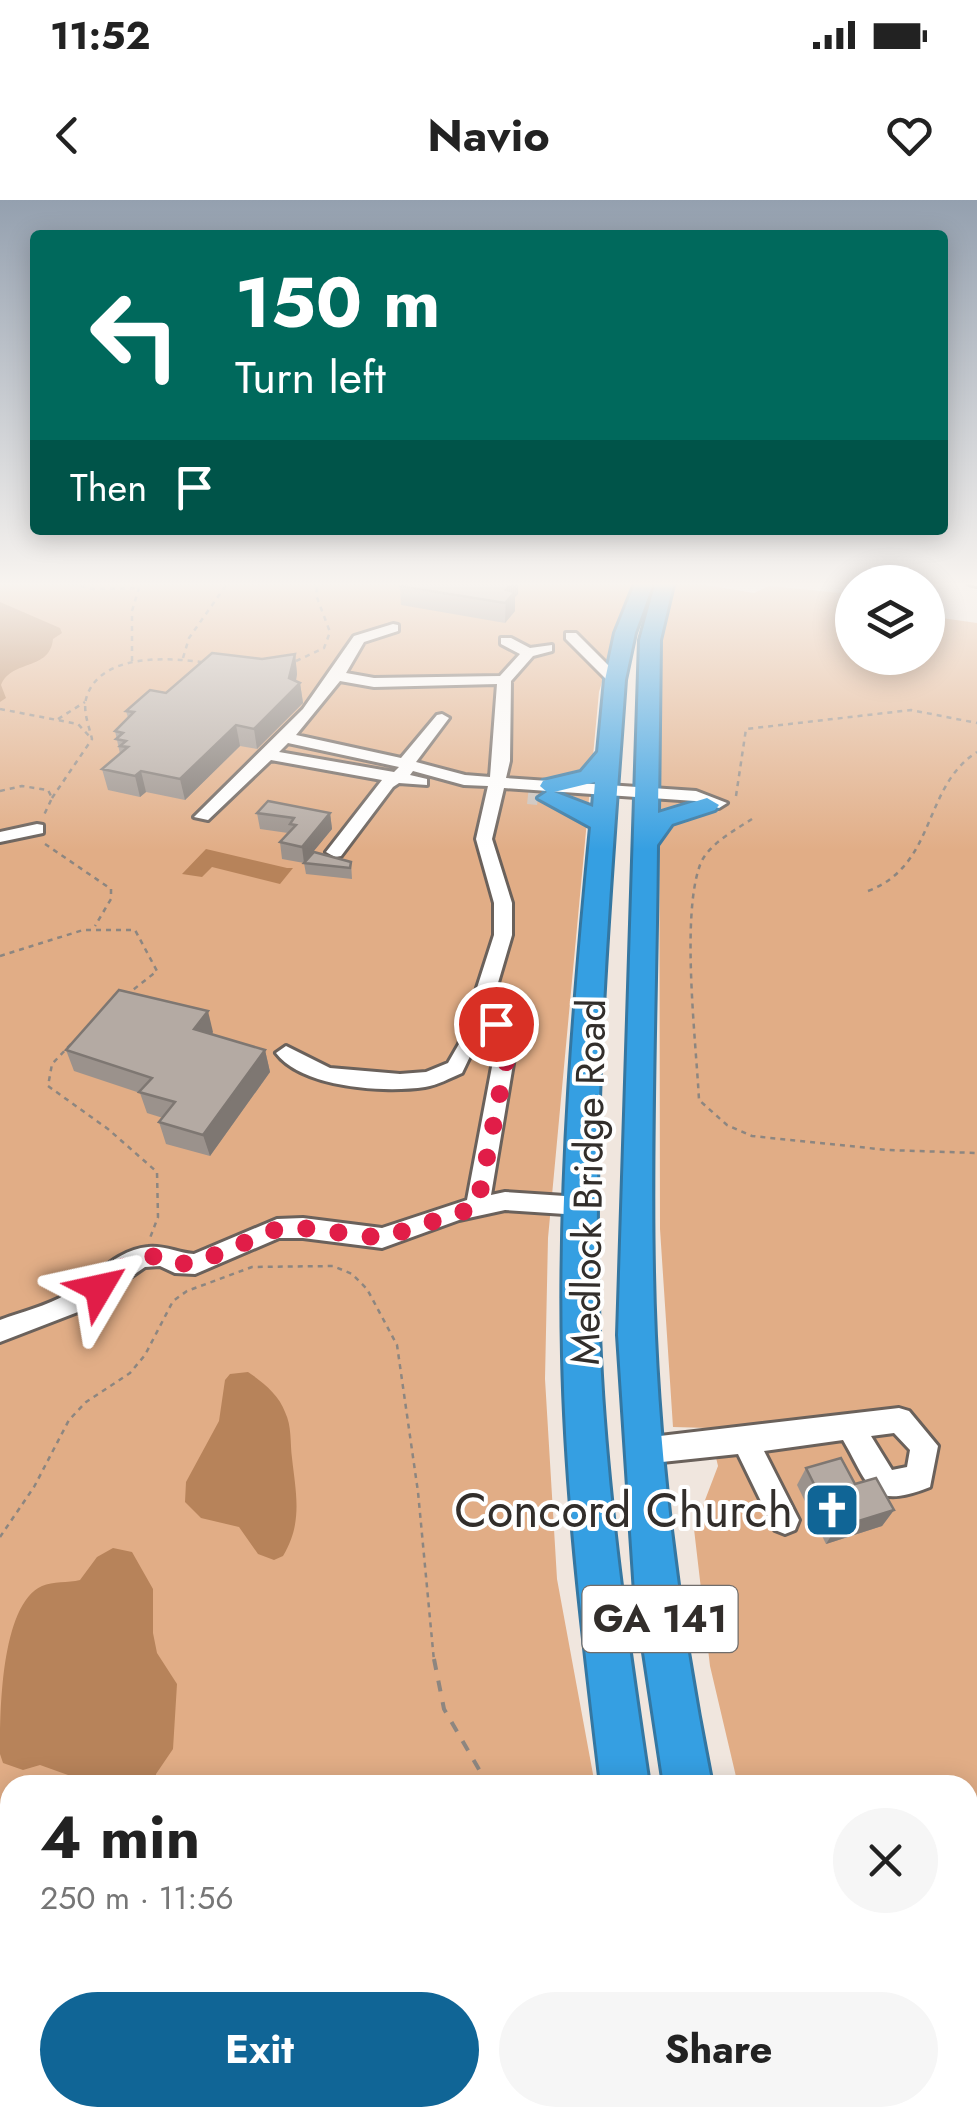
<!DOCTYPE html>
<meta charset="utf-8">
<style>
body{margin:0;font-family:Jost,sans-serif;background:#f6f6f6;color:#222;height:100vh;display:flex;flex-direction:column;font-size:38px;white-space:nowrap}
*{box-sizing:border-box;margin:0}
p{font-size:32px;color:#767676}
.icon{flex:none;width:55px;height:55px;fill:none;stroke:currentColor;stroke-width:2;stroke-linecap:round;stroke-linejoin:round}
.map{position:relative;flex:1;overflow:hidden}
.drawer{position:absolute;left:0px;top:1575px;width:978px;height:352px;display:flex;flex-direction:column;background:#fff;border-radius:30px 30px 0 0;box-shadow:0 5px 25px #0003}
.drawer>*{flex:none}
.top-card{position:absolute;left:30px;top:30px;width:918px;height:305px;border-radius:10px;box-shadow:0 5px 25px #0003;background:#00695c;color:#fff;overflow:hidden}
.controls{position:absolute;left:835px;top:365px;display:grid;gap:20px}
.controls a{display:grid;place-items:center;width:110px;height:110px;border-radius:50%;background:#fff;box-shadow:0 5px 25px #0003;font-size:50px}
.pin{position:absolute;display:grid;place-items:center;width:85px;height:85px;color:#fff;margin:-42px;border:5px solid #fff;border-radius:50%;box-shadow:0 2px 10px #0007}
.me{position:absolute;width:110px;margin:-55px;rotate:54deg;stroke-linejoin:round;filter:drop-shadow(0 0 8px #0008)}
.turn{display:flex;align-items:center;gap:35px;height:210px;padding:0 40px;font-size:45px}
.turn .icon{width:130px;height:130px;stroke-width:2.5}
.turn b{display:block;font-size:70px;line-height:85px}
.then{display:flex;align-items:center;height:95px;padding:0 40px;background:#0003;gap:20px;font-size:38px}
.round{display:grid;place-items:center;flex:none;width:105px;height:105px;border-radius:52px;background:#f6f6f6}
.headline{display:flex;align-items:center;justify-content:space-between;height:170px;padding:0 40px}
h1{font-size:60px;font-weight:700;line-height:75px}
.action{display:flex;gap:20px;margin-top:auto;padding:20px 40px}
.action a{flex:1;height:115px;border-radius:60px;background:#106596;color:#fff;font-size:40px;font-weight:700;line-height:115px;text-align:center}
.action a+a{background:#f6f6f6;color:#222}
.status{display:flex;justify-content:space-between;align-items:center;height:70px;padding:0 50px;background:#fff;direction:ltr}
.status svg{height:28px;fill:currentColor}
header{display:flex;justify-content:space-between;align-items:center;height:130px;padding:0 40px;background:#fff;font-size:45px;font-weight:700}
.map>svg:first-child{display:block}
</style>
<div class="status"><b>11:52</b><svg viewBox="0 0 49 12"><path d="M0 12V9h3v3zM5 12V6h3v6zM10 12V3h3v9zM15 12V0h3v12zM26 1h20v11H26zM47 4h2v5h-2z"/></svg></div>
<header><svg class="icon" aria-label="back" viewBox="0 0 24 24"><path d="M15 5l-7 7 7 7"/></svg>Navio<svg class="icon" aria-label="heart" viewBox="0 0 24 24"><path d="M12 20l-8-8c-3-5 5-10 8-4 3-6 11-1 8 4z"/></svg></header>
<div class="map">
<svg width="977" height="1926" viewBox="0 0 977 1926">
<rect width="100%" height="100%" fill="#f0e6de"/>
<g fill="#e1ad86">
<polygon points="0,381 632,381 599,492 548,1038 545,1179 557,1379 595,1585 10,1585 10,1918 655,1918 656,1926 0,1926"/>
<polygon points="682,381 754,393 769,386 852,394 852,458 928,458 928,416 977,423 977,1926 817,1926 815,1918 968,1918 968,1585 738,1585 710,1466 694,1329 718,1266 709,1228 673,1227 660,1029 659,481 664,410 670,388"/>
</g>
<g fill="#b7835a">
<path d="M 0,402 L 60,428 L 62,433 L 53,439 C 50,471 12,459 1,485 L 6,498 L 0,502 Z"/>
<polygon points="206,649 287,668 293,668 280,684 212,667 202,677 182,674"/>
<path d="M 248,1172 C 263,1182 279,1195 285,1212 C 292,1226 290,1243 292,1258 C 296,1294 303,1323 283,1356 L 274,1360 L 258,1354 L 239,1327 L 201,1318 L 185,1302 L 186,1282 L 219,1221 L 225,1180 L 230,1174 Z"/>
<path d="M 113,1348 L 132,1352 L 153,1389 L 153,1433 L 157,1453 L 177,1484 L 173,1549 L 156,1574 L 156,1585 L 96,1585 L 40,1565 L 23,1570 L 3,1563 L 0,1554 C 0,1515 0,1405 42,1386 C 53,1381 68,1383 80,1380 L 97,1357 Z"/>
</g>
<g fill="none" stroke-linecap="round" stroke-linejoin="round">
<polyline stroke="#cac1ba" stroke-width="18" stroke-dasharray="18 9" stroke-linecap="butt" points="528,595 538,596"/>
<g stroke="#6a615b" stroke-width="6">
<g id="minor">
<polygon points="967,381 977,381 977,386 969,384"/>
<path d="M 393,424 L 398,425 L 398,431 L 364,442 L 346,473 L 374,478 L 500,476 L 520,454 L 501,444 L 501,438 L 511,438 L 530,448 L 552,445 L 552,451 L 533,456 L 511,481 L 510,561 L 506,578 L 696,591 L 727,603 L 719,608 L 695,601 L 504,588 L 492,639 L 512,703 L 512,735 L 490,810 L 509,825 L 517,840 L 491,995 L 505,992 L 580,997 L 588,999 L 592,1006 L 588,1013 L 580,1015 L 505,1010 L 459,1020 L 382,1048 L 303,1038 L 279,1038 L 195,1074 L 175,1073 L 160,1066 L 145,1067 L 83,1110 L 0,1142 L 0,1120 C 21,1112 47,1106 67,1094 C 94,1079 115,1050 148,1047 C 165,1045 177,1053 194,1054 L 277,1019 L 303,1018 L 382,1028 L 467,1000 L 497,840 L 484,827 L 462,873 C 450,878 438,885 425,887 C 385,893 302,888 276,853 L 286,846 L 330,868 L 400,874 L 426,872 L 448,863 L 459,844 L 494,735 L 494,703 L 476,639 L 488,586 L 464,585 L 413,571 L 410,575 L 427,579 L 427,585 L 399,583 L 393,587 L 341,656 L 335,657 L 326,652 L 382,580 L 271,560 L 208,620 L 194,617 L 303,509 L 354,436 ZM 340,481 L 374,487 L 497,484 L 490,577 L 465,575 L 416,562 L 449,518 L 442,514 L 437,515 L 401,558 L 296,535 ZM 288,543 L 399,567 L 394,572 L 279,552 Z"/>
<polygon points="566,433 576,433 620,477 620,483 610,483 566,439"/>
<polygon points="37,624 43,625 43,633 0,642 0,632"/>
<path d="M 899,1208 L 909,1211 L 938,1246 L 930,1287 C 869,1311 870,1286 843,1240 L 764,1251 L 799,1320 L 795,1330 L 785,1334 L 775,1330 L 738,1254 L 643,1264 L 633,1260 L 629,1251 L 633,1242 L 643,1238 ZM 894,1233 L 910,1250 L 907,1267 L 892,1270 L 871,1236 Z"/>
</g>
</g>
<g stroke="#3477a2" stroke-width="6">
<g id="highway">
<path d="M 636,381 L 654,381 L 635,433 L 625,480 C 609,704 589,931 600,1157 C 607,1301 628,1443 649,1585 L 601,1585 C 584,1442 566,1299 563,1156 C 559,979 574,803 591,627 L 538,598 L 547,592 L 540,586 L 543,581 L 581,572 L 598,552 L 605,480 L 615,433 ZM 595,582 L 593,607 L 554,592 Z"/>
<path d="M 656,381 L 674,381 L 660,440 L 658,613 L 707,598 L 719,605 L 715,610 L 672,624 L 657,645 C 656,787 650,930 653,1072 C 656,1244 678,1416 712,1585 L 664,1585 L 635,1393 L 618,1135 L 640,440 Z"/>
<polygon points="656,1918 712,1918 714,1926 658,1926"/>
<polygon points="730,1918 786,1918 788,1926 732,1926"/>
</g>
</g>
<g stroke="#8d8680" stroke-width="2.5" stroke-dasharray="5 5" stroke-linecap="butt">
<polyline points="61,381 93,389 137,388"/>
<polyline points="183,458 189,438 229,381"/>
<polyline points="132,461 132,411 141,381"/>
<polyline points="296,461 324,448 330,432 316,395 318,381"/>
<polyline points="0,509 78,524 91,538"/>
<polyline points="58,519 85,502"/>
<polyline points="0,591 22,586 48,590 52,598 44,615"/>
<polyline points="736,596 746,529 911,510 977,523"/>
<path d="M 52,598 L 92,539 C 89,526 83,512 86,499 C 98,454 165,457 201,462"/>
<path d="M 752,619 C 735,630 707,645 700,665 C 681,717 696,841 699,900 L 727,925 L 752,936 L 888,950 L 977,953"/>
<polyline points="45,644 111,689 111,699 95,726"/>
<path d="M 868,691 C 937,665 922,587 977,552"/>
<polyline points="0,756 83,730 135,730 157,771 129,793"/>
<polyline points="71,844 52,864 48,886 108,929 157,972 158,1017 150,1038"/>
<polyline points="0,1337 34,1287 69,1220 86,1202 130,1173 145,1155 173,1101 187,1091 252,1067 333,1066 352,1074 367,1089 397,1145 418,1292 434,1461"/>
</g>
<g stroke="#8d8680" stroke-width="4" stroke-dasharray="11 11" stroke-linecap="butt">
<polyline points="434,1459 444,1509 488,1585"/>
<polyline points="556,1918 558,1926"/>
</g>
<use href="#minor" fill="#fff" fill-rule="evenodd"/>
<use href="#highway" fill="#359fe2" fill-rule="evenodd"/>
</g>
<g fill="#9b928c">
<polygon points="405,381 518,381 518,394 515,397 515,411 505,423 401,405 400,386"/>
<polygon points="295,454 297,474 296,481 300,483 303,503 257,549 240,546 185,600 146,592 140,597 108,590 102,569 120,554 115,531 128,518 126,511 166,493 262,459"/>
<polygon points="257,613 330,613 332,629 307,659 351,662 352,679 306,674 304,663 282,659 280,642 288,633 260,629"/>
<polygon points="213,832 212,834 265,850 270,872 210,956 166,944 159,922 163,918 147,913 140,893 74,871 66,850"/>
<polygon points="806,1268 855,1284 894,1310 882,1326 826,1344 797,1285"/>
</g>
<g fill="#7e7772">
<polygon points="513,381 518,381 518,394 515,397 515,411 505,423 506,390"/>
<polygon points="295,454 297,474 294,490 300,483 303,503 257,549 254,529 289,478"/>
<polygon points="236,525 240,546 185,600 180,579"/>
<polygon points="141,571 146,592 140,597 135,576"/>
<polygon points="330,613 332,629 304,663 302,647"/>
<polygon points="208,811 213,832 200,850 194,829"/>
<polygon points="265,850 270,872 210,956 203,935"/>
<polygon points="894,1310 882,1326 826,1344 836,1328"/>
</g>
<g fill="#b4aaa3" stroke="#7e7772" stroke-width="2.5">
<polygon points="405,381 513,381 506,390 515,392 505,403 400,386"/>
<polygon points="212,453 262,459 295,454 289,478 300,483 254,529 236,525 180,579 141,571 135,576 102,569 128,547 120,546 126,541 116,539 123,533 115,531 134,512 126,511 150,490 166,493"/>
<polygon points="268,601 330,613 302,647 280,642 296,625 290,624 294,618 257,613"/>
<polygon points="314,652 351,662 350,668 304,663"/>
<polygon points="119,790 208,811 194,829 265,850 203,935 159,922 175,902 139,892 152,878 66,850"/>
<polygon points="841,1258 855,1284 876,1278 894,1310 836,1328 806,1268"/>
</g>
<linearGradient id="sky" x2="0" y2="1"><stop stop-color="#94a0af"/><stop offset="0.59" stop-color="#f8f4f0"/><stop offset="1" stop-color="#f8f4f0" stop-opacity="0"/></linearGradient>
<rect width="977" height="651" fill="url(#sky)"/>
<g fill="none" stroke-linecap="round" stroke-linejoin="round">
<polyline stroke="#e11d48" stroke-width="18" stroke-dasharray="0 32.4" points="99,1088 128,1063 143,1057 163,1056 175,1063 194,1064 277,1029 303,1028 382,1038 477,1007 506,862 507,840 496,824"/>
</g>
<defs>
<g id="church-square" transform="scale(2.875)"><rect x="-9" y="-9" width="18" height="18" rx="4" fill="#106596" stroke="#fff"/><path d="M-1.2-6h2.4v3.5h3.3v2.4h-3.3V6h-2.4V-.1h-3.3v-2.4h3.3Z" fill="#fff"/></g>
</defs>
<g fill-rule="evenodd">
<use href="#church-square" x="832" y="1310"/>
</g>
<g text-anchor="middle" stroke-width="8" stroke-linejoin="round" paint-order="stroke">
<rect fill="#fff" stroke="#706d6b" stroke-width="2.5" x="582.5" y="1386" width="155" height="66" rx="8"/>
<g font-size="38" font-weight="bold" fill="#322e2b">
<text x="660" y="1432">GA 141</text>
</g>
<g font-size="40" fill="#322e2b" stroke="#fff">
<text transform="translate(588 982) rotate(-89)" y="14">Medlock Bridge Road</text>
</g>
<g font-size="48" fill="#322e2b" stroke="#fff" text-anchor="end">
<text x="793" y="1327">Concord Church</text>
</g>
</g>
</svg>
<div class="controls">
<a><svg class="icon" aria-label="layers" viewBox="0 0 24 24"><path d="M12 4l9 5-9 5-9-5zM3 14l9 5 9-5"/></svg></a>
</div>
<div class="pin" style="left:496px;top:824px;background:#d93025"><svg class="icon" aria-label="arrive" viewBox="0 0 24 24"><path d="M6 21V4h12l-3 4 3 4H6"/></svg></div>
<svg class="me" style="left:99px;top:1088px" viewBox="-20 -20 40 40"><path d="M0-17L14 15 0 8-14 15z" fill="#e11d48" stroke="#fff" stroke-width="4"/></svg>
<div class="top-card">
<div class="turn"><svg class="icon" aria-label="left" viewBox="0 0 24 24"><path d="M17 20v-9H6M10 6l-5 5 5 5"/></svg><div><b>150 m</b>Turn left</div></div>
<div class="then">Then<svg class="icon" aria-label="arrive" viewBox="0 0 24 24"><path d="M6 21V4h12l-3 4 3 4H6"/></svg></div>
</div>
<section class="drawer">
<div class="headline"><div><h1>4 min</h1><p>250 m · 11:56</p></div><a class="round"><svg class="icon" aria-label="close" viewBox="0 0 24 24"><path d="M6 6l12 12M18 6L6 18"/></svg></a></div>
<div class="action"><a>Exit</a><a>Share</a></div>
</section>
</div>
